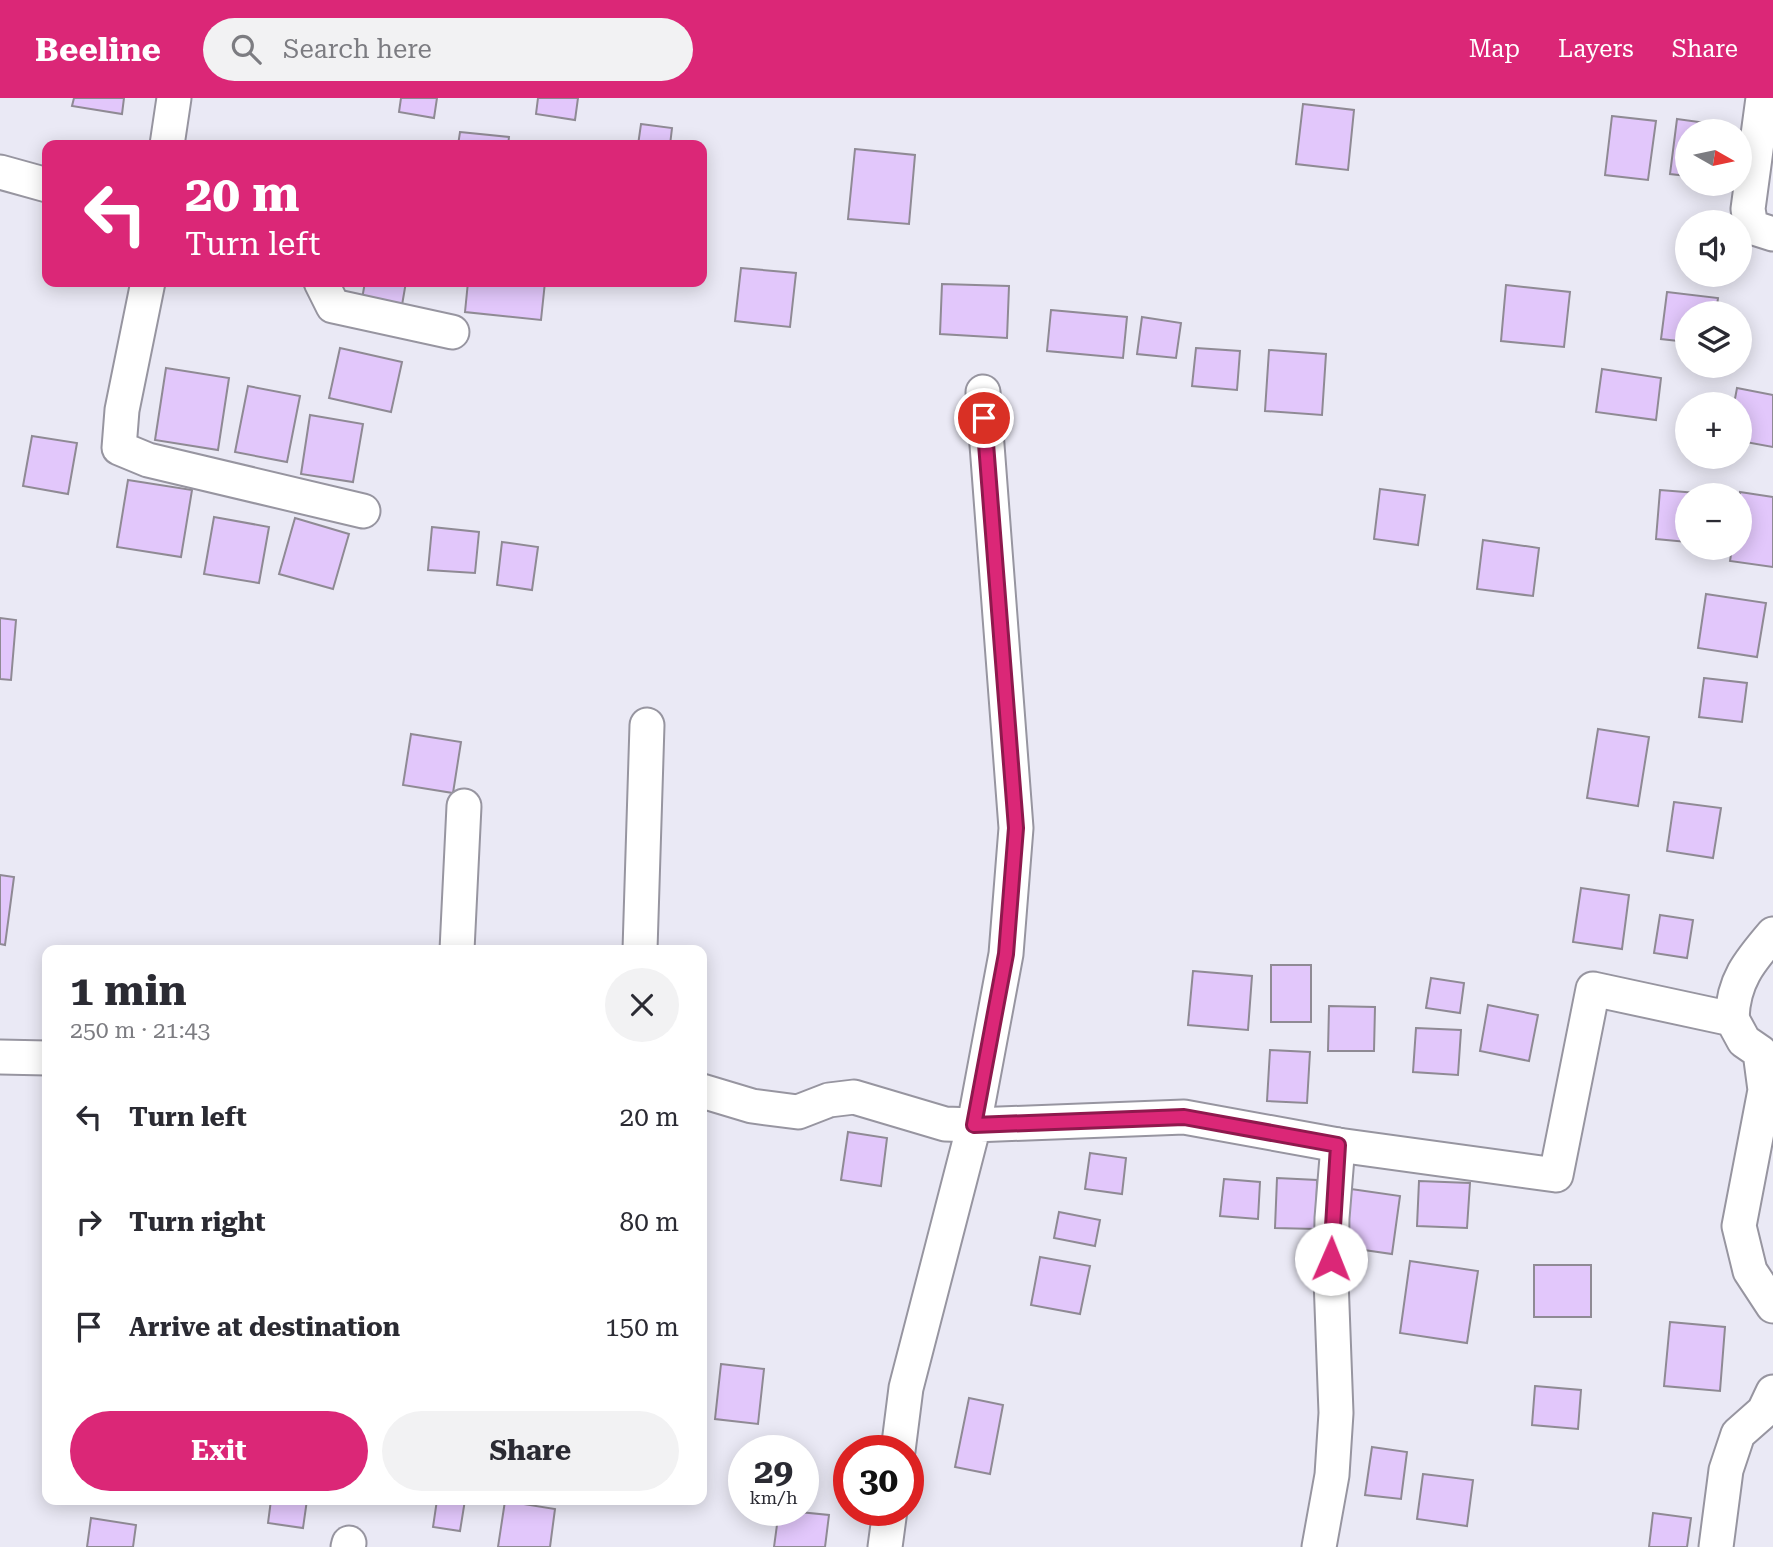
<!DOCTYPE html>
<meta charset="utf-8">
<style>
body{margin:0;font-family:"Roboto Serif",serif;background:#f2f2f3;color:#2b2b33;height:100vh;display:flex;flex-direction:column;font-size:26px;white-space:nowrap}
*{box-sizing:border-box;margin:0}
p{font-size:23px;color:#7c7c81}
.icon{flex:none;width:38px;height:38px;fill:none;stroke:currentColor;stroke-width:2;stroke-linecap:round;stroke-linejoin:round}
.map{position:relative;flex:1;overflow:hidden}
.sheet{position:absolute;left:42px;top:847px;width:665px;height:560px;display:flex;flex-direction:column;background:#fff;border-radius:14px;box-shadow:0 4px 18px #0003}
.sheet>*{flex:none}
.top-card{position:absolute;left:42px;top:42px;width:665px;height:147px;border-radius:14px;box-shadow:0 4px 18px #0003;background:#db2777;color:#fff;overflow:hidden}
.needle{width:46px;rotate:99deg}
.fabs{position:absolute;left:1675px;top:21px;display:grid;gap:14px}
.fabs a{display:grid;place-items:center;width:77px;height:77px;border-radius:50%;background:#fff;box-shadow:0 4px 18px #0003;font-size:35px}
.speed{position:absolute;left:728px;top:1337px;display:flex;gap:14px;font-size:35px;font-weight:700;text-align:center}
.speed>*{display:grid;place-content:center;width:91px;height:91px;border-radius:50%;background:#fff;box-shadow:0 4px 18px #0003;line-height:1}
.speed small{font-size:18px;font-weight:400}
.speed .limit{border:10px solid #d22;background:#fff;color:#111}
.pin{position:absolute;display:grid;place-items:center;width:60px;height:60px;color:#fff;margin:-30px;border:4px solid #fff;border-radius:50%;box-shadow:0 2px 7px #0007}
.me{position:absolute;width:77px;margin:-38px;rotate:1deg;stroke-linejoin:round;filter:drop-shadow(0 0 5px #0008)}
.turn{display:flex;align-items:center;gap:24px;height:147px;padding:0 28px;font-size:32px}
.turn .icon{width:91px;height:91px;stroke-width:2.5}
.turn b{display:block;font-size:49px;line-height:60px}
.round{display:grid;place-items:center;flex:none;width:74px;height:74px;border-radius:37px;background:#f2f2f3}
.head{display:flex;align-items:center;justify-content:space-between;height:119px;padding:0 28px}
h1{font-size:42px;font-weight:700;line-height:52px}
.primary-button{display:flex;gap:14px;margin-top:auto;padding:14px 28px}
.primary-button a{flex:1;height:80px;border-radius:42px;background:#db2777;color:#fff;font-size:28px;font-weight:700;line-height:80px;text-align:center}
.primary-button a+a{background:#f2f2f3;color:#2b2b33}
ul{padding:0;list-style:none}
li{display:flex;align-items:center;gap:21px;height:105px;padding:0 28px}
li div{flex:1}
li b{display:block;font-size:26px}
li em{font-style:normal}
header{display:flex;align-items:center;gap:42px;box-sizing:border-box;height:98px;padding:0 35px;background:#db2777;color:#fff}
header strong{font-size:33px}
nav{display:flex;gap:38px;margin-inline-start:auto;font-size:24px}
.search{width:490px;height:63px;background:#f2f2f3;display:flex;align-items:center;gap:18px;box-sizing:border-box;padding:0 24px;border-radius:38px;color:#7c7c81;font-size:26px}
.map>svg:first-child{display:block}
</style>
<header>
<strong>Beeline</strong>
<div class="search"><svg class="icon" aria-label="search" viewBox="0 0 24 24"><circle cx="10" cy="10" r="6"/><path d="M15 15l6 6"/></svg>Search here</div>
<nav><a>Map</a><a>Layers</a><a>Share</a></nav>
</header>
<div class="map">
<svg width="1773" height="1449" viewBox="0 0 1773 1449">
<rect width="100%" height="100%" fill="#eae9f5"/>
<g fill="#e2c7fb" stroke="#8f8a94" stroke-width="2">
<polygon points="74,0 124,0 122,16 72,8"/>
<polygon points="401,0 437,0 434,20 399,14"/>
<polygon points="538,0 578,0 575,22 536,16"/>
<polygon points="1303,6 1354,12 1348,72 1296,66"/>
<polygon points="1612,18 1656,23 1648,82 1605,77"/>
<polygon points="1677,21 1721,27 1720,33 1687,33 1687,78 1670,76"/>
<polygon points="641,26 672,30 670,47 638,47"/>
<polygon points="460,34 509,39 508,47 458,47"/>
<polygon points="855,51 915,57 909,126 848,121"/>
<polygon points="741,170 796,175 790,229 735,223"/>
<polygon points="365,184 406,184 402,207 362,201"/>
<polygon points="468,184 545,184 541,222 465,214"/>
<polygon points="942,186 1009,188 1007,240 940,236"/>
<polygon points="1506,187 1570,194 1564,249 1501,243"/>
<polygon points="1667,194 1718,200 1716,215 1687,215 1687,244 1661,241"/>
<polygon points="1051,212 1127,219 1123,260 1047,253"/>
<polygon points="1142,219 1181,225 1176,260 1137,256"/>
<polygon points="340,250 402,264 391,314 329,300"/>
<polygon points="1196,250 1240,253 1237,292 1192,288"/>
<polygon points="1269,252 1326,256 1322,317 1265,313"/>
<polygon points="166,270 229,280 218,352 155,342"/>
<polygon points="1602,271 1661,280 1656,322 1596,314"/>
<polygon points="248,288 300,298 287,364 235,354"/>
<polygon points="1737,290 1773,297 1773,349 1740,343 1740,306 1734,306"/>
<polygon points="310,317 363,326 353,384 301,376"/>
<polygon points="32,338 77,345 68,396 23,388"/>
<polygon points="128,382 192,392 181,459 117,449"/>
<polygon points="1380,391 1425,397 1418,447 1374,441"/>
<polygon points="1660,392 1710,396 1687,397 1687,444 1656,441"/>
<polygon points="1740,394 1773,399 1773,469 1730,463 1732,450 1740,450"/>
<polygon points="214,419 269,429 259,485 204,476"/>
<polygon points="295,420 349,436 333,491 279,476"/>
<polygon points="432,429 479,434 475,475 428,472"/>
<polygon points="1483,442 1539,450 1533,498 1477,491"/>
<polygon points="502,444 538,449 532,492 497,487"/>
<polygon points="1706,496 1766,505 1757,559 1698,550"/>
<polygon points="0,520 16,522 11,582 0,581"/>
<polygon points="1704,580 1747,585 1742,624 1699,619"/>
<polygon points="1598,631 1649,639 1638,708 1587,700"/>
<polygon points="411,636 461,644 453,695 403,687"/>
<polygon points="1674,704 1721,710 1713,760 1667,753"/>
<polygon points="0,777 14,779 5,847 0,846"/>
<polygon points="1581,790 1629,797 1622,851 1573,844"/>
<polygon points="1660,817 1693,822 1687,860 1654,855"/>
<rect x="1271" y="867" width="40" height="57"/>
<polygon points="1193,873 1252,878 1248,932 1188,927"/>
<polygon points="1431,880 1464,885 1460,915 1426,910"/>
<polygon points="1488,907 1538,917 1529,963 1480,953"/>
<polygon points="1329,908 1375,909 1374,953 1328,953"/>
<polygon points="1416,930 1461,932 1458,977 1413,974"/>
<polygon points="1270,952 1310,954 1307,1005 1267,1003"/>
<polygon points="848,1034 887,1040 881,1088 841,1082"/>
<polygon points="1090,1055 1126,1060 1122,1096 1085,1091"/>
<polygon points="1277,1080 1317,1082 1316,1131 1275,1130"/>
<polygon points="1224,1081 1260,1084 1258,1121 1220,1118"/>
<polygon points="1419,1083 1470,1085 1467,1130 1417,1128"/>
<polygon points="1351,1091 1400,1098 1392,1156 1343,1149"/>
<polygon points="1059,1114 1100,1122 1095,1148 1054,1140"/>
<polygon points="1040,1159 1090,1168 1080,1216 1031,1207"/>
<polygon points="1410,1163 1478,1173 1467,1245 1400,1235"/>
<rect x="1534" y="1167" width="57" height="52"/>
<polygon points="1670,1224 1725,1229 1720,1293 1664,1288"/>
<polygon points="721,1266 764,1271 758,1326 715,1321"/>
<polygon points="1535,1288 1581,1292 1578,1331 1532,1327"/>
<polygon points="969,1300 1003,1307 990,1376 955,1369"/>
<polygon points="1372,1349 1407,1354 1401,1401 1365,1397"/>
<polygon points="1423,1376 1473,1382 1467,1428 1417,1421"/>
<polygon points="271,1402 307,1402 303,1430 268,1425"/>
<polygon points="437,1402 465,1402 460,1433 433,1429"/>
<polygon points="505,1403 555,1411 550,1449 498,1449"/>
<polygon points="779,1412 829,1417 825,1449 774,1449"/>
<polygon points="1653,1415 1691,1420 1687,1449 1649,1449"/>
<polygon points="91,1420 136,1427 133,1449 87,1449"/>
</g>
<g fill="none" stroke-linecap="round" stroke-linejoin="round">
<g stroke="#9795a0" stroke-width="37">
<g id="street">
<polyline points="1763,0 1748,111 1751,129 1773,136"/>
<polyline points="167,47 174,0"/>
<polyline points="0,74 47,87"/>
<polyline points="148,184 122,312 119,350 148,362 363,413"/>
<polyline points="321,184 333,208 452,234"/>
<polyline points="457,852 464,708"/>
<polyline points="640,852 647,627"/>
<path d="M 1732,921 C 1733,883 1749,864 1773,836"/>
<polyline points="0,959 47,960"/>
<polyline points="702,993 752,1008 798,1014 829,1002 854,999 945,1026 974,1027 1006,856 1016,730 983,294"/>
<polyline points="898,1353 906,1290 974,1027 1184,1019 1338,1047 1556,1077 1593,891 1732,921 1744,943 1760,954 1765,992 1739,1128 1750,1173 1773,1208"/>
<polyline points="348,1449 349,1445"/>
<polyline points="885,1449 890,1412"/>
<polyline points="1319,1449 1332,1377 1336,1315 1331,1181 1332,1120 1338,1047"/>
<polyline points="1716,1449 1726,1372 1738,1336 1764,1313 1773,1294"/>
</g>
</g>
<use href="#street" stroke="#fff" stroke-width="33"/>
</g>
<g fill="none" stroke-linecap="round" stroke-linejoin="round">
<g stroke="#8e194d" stroke-width="18">
<polyline id="route" points="984,320 1016,730 1006,856 974,1027 1184,1019 1338,1047 1331,1161"/>
</g>
<use href="#route" stroke="#db2777" stroke-width="12"/>
</g>
</svg>
<div class="fabs">
<a><svg class="needle" viewBox="-14 -14 28 28"><path d="M0-13l5 13h-10z" fill="#e53935"/><path d="M0 13l5-13h-10z" fill="#7c7c81"/></svg></a>
<a><svg class="icon" aria-label="sound" viewBox="0 0 24 24"><path d="M4 9h4l5-4v14l-5-4H4zM17 9q2 3 0 6"/></svg></a>
<a><svg class="icon" aria-label="layers" viewBox="0 0 24 24"><path d="M12 4l9 5-9 5-9-5zM3 14l9 5 9-5"/></svg></a>
<a>+</a>
<a>−</a>
</div>
<div class="speed"><div>29<small>km/h</small></div><div class="limit">30</div></div>
<div class="pin" style="left:984px;top:320px;background:#d93025"><svg class="icon" aria-label="arrive" viewBox="0 0 24 24"><path d="M6 21V4h12l-3 4 3 4H6"/></svg></div>
<svg class="me" style="left:1331px;top:1161px" viewBox="-20 -20 40 40"><circle r="19" fill="#fff"/><path d="M0-13L10 11 0 6-10 11z" fill="#db2777"/></svg>
<div class="top-card">
<div class="turn"><svg class="icon" aria-label="left" viewBox="0 0 24 24"><path d="M17 20v-9H6M10 6l-5 5 5 5"/></svg><div><b>20 m</b>Turn left</div></div>
</div>
<section class="sheet">
<div class="head"><div><h1>1 min</h1><p>250 m · 21:43</p></div><a class="round"><svg class="icon" aria-label="close" viewBox="0 0 24 24"><path d="M6 6l12 12M18 6L6 18"/></svg></a></div>
<ul>
<li><svg class="icon" aria-label="left" viewBox="0 0 24 24"><path d="M17 20v-9H6M10 6l-5 5 5 5"/></svg><div><b>Turn left</b></div><em>20 m</em></li>
<li><svg class="icon" aria-label="right" viewBox="0 0 24 24"><path d="M7 20v-9h11M14 6l5 5-5 5"/></svg><div><b>Turn right</b></div><em>80 m</em></li>
<li><svg class="icon" aria-label="arrive" viewBox="0 0 24 24"><path d="M6 21V4h12l-3 4 3 4H6"/></svg><div><b>Arrive at destination</b></div><em>150 m</em></li>
</ul>
<div class="primary-button"><a>Exit</a><a>Share</a></div>
</section>
</div>
